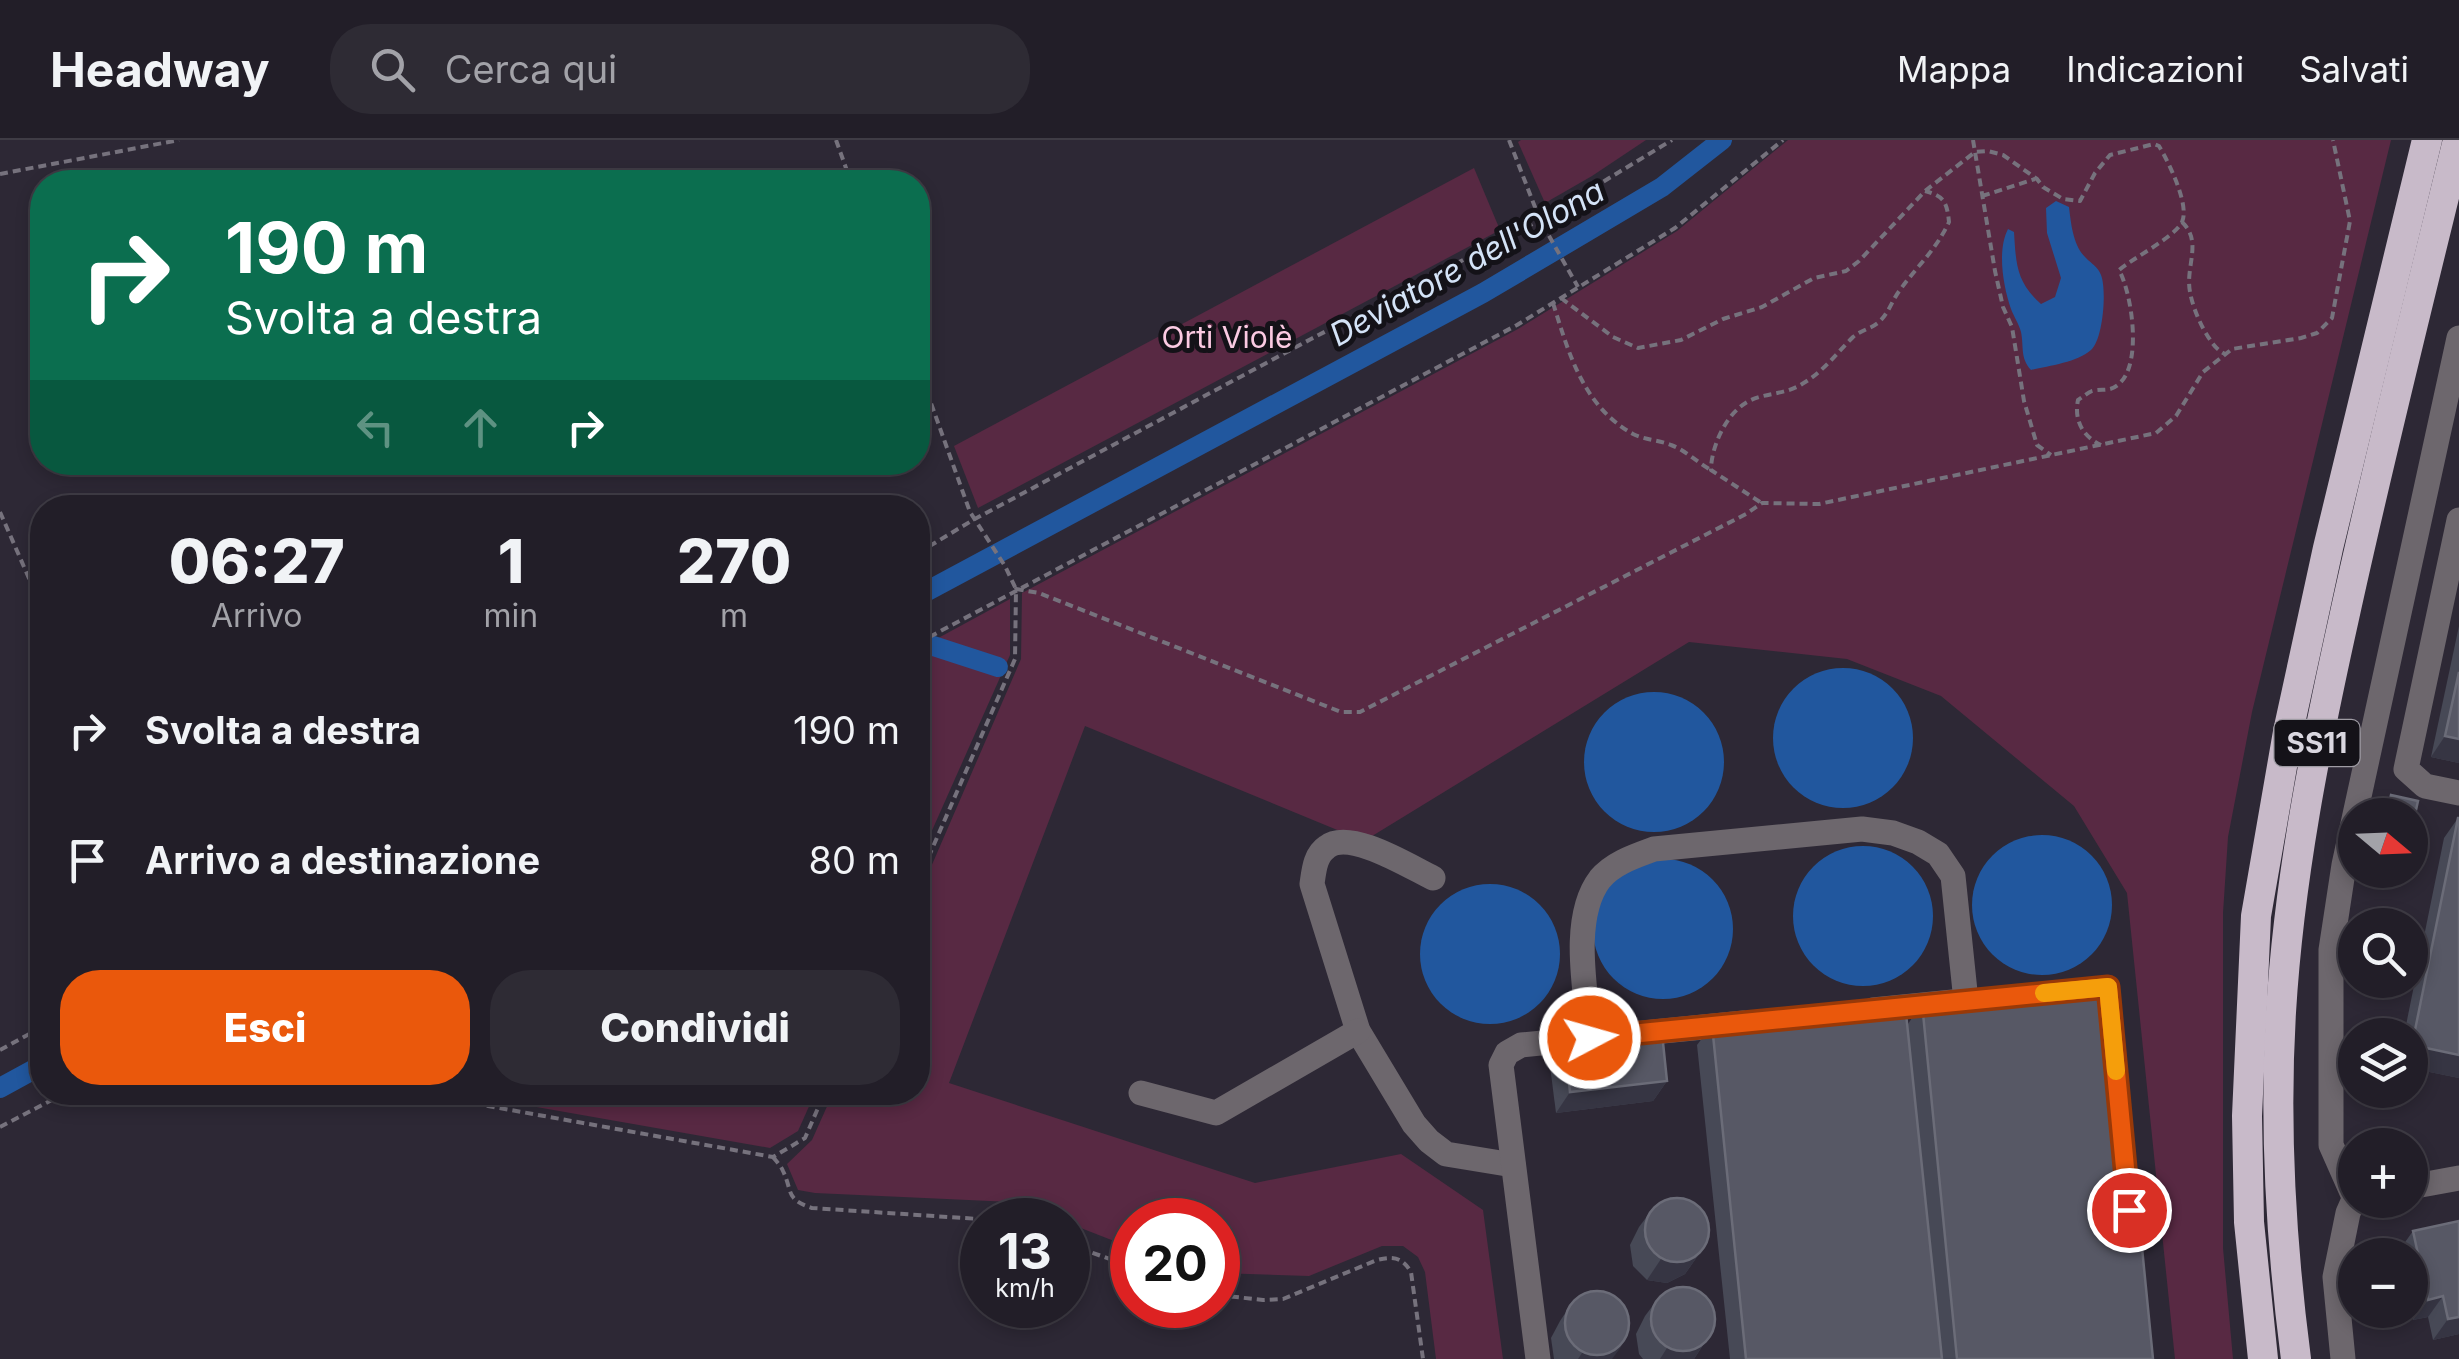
<!DOCTYPE html>
<html lang="it">
<meta charset="utf-8">
<style>
body{margin:0;font-family:Inter,sans-serif;background:#2e2b34;color:#f1f3f6;height:100vh;display:flex;flex-direction:column;font-size:38px;white-space:nowrap}
*{box-sizing:border-box;margin:0}
p{font-size:32px;color:#a2a2a8}
.icon{flex:none;width:55px;height:55px;fill:none;stroke:currentColor;stroke-width:2;stroke-linecap:round;stroke-linejoin:round}
.map{position:relative;flex:1;overflow:hidden}
.sheet{position:absolute;left:30px;top:355px;width:900px;height:610px;display:flex;flex-direction:column;background:#221e28;border-radius:40px;box-shadow:0 5px 15px #0003,0 0 0 2px #3f3c45}
.sheet>*{flex:none}
.banner{position:absolute;left:30px;top:30px;width:900px;height:305px;border-radius:40px;box-shadow:0 5px 15px #0003,0 0 0 2px #3f3c45;background:#0b6e4f;color:#fff;overflow:hidden}
.needle{width:65px;rotate:109deg}
.buttons{position:absolute;left:2338px;top:658px;display:grid;gap:20px}
.buttons a{display:grid;place-items:center;width:90px;height:90px;border-radius:50%;background:#221e28;box-shadow:0 5px 15px #0003,0 0 0 2px #3f3c45;font-size:50px}
.speed{position:absolute;left:960px;top:1058px;display:flex;gap:20px;font-size:50px;font-weight:700;text-align:center}
.speed>*{display:grid;place-content:center;width:130px;height:130px;border-radius:50%;background:#221e28;box-shadow:0 5px 15px #0003,0 0 0 2px #3f3c45;line-height:1}
.speed small{font-size:25px;font-weight:400}
.speed .limit{border:15px solid #d22;background:#fff;color:#111}
.pin{position:absolute;display:grid;place-items:center;width:85px;height:85px;color:#fff;margin:-42px;border:5px solid #fff;border-radius:50%;box-shadow:0 2px 10px #0007}
.me{position:absolute;width:110px;margin:-55px;rotate:84deg;stroke-linejoin:round;filter:drop-shadow(0 0 8px #0008)}
.turn{display:flex;align-items:center;gap:35px;height:210px;padding:0 30px;font-size:45px}
.turn .icon{width:130px;height:130px;stroke-width:2.5}
.turn b{display:block;font-size:70px;line-height:85px}
.lanes{display:flex;align-items:center;height:95px;padding:0 30px;background:#0003;justify-content:center;gap:50px;direction:ltr}
.lanes .off{opacity:.35}
.eta{display:flex;justify-content:space-evenly;align-items:center;height:170px;text-align:center}
.eta b{font-size:60px;font-weight:800;line-height:70px}
.action{display:flex;gap:20px;margin-top:auto;padding:20px 30px}
.action a{flex:1;height:115px;border-radius:40px;background:#ea580c;color:#fff;font-size:40px;font-weight:800;line-height:115px;text-align:center}
.action a+a{background:#2e2b34;color:#f1f3f6}
ul{padding:0;list-style:none}
li{display:flex;align-items:center;gap:30px;height:130px;padding:0 30px}
li div{flex:1}
li b{display:block;font-size:38px}
li em{font-style:normal}
header{display:flex;align-items:center;gap:60px;box-sizing:border-box;height:140px;padding:0 50px;background:#221e28;border-bottom:2px solid #3f3c45}
header strong{font-size:48px}
nav{display:flex;gap:55px;margin-inline-start:auto;font-size:35px}
.search{width:700px;height:90px;background:#2e2b34;display:flex;align-items:center;gap:25px;box-sizing:border-box;padding:0 35px;border-radius:40px;color:#a2a2a8;font-size:38px}
.map>svg:first-child{display:block}
</style>
<header>
<strong>Headway</strong>
<div class="search"><svg class="icon" aria-label="search" viewBox="0 0 24 24"><circle cx="10" cy="10" r="6"/><path d="M15 15l6 6"/></svg>Cerca qui</div>
<nav><a>Mappa</a><a>Indicazioni</a><a>Salvati</a></nav>
</header>
<div class="map">
<svg width="2459" height="1219" viewBox="0 0 2459 1219">
<rect width="100%" height="100%" fill="#2d2835"/>
<g fill="#582943">
<polygon points="1521,0 1646,0 1592,36 1545,63 1518,2"/>
<polygon points="1788,0 2391,0 2252,572 2228,697 2223,773 2223,1108 2233,1219 2175,1219 2127,753 2074,666 1941,556 1847,519 1689,502 1364,701 1085,586 949,943 1255,1043 1401,1014 1483,1070 1503,1219 1436,1219 1425,1132 1418,1117 1403,1106 1382,1106 1309,1136 1218,1133 1218,1080 1132,1080 1132,1108 1068,1083 1068,1080 1060,1080 1012,1062 815,1053 798,1050 787,1024 812,1000 833,953 918,952 918,757 1021,519 1022,453 1518,189 1677,91"/>
<polygon points="1474,28 1500,90 978,368 954,306"/>
<polygon points="1010,459 1010,515 918,722 918,509"/>
<polygon points="456,953 815,953 798,991 770,1008"/>
</g>
<g fill="#21579e">
<path d="M 2056,61 L 2069,67 C 2071,83 2073,106 2086,118 C 2092,124 2098,127 2101,135 C 2107,150 2103,200 2091,210 C 2078,222 2048,226 2031,230 C 2020,218 2024,207 2021,192 C 2019,184 2014,177 2011,169 C 2003,146 1997,110 2008,89 L 2014,92 C 2016,123 2016,142 2041,164 L 2055,157 L 2061,138 L 2047,93 L 2046,68 Z"/>
<circle cx="1843" cy="598" r="70"/>
<circle cx="1654" cy="622" r="70"/>
<circle cx="2042" cy="765" r="70"/>
<circle cx="1863" cy="776" r="70"/>
<circle cx="1663" cy="789" r="70"/>
<circle cx="1490" cy="814" r="70"/>
</g>
<g fill="none" stroke-linecap="round" stroke-linejoin="round">
<g stroke="#21579e" stroke-width="20">
<polyline points="918,456 1483,153 1662,47 1722,0"/>
<polyline points="918,501 998,527"/>
<polyline points="0,948 42,925"/>
</g>
<g stroke="#76727d" stroke-width="4" stroke-dasharray="8 5" stroke-linecap="butt">
<polyline points="836,0 851,42"/>
<polyline points="1509,0 1540,80 1578,147"/>
<polyline points="1973,0 1995,131 2003,167 2012,187 2024,261 2037,305 2051,315"/>
<polyline points="0,34 179,0"/>
<polyline points="1982,56 2035,39"/>
<path d="M 2182,82 C 2203,102 2185,126 2190,152 C 2192,164 2198,179 2204,190 C 2210,200 2215,209 2225,214"/>
<path d="M 1561,158 L 1613,197 L 1638,208 L 1681,200 L 1723,179 L 1762,167 L 1814,138 L 1846,131 L 1859,121 L 1925,51 L 1975,12 L 1988,11 L 2003,15 L 2037,39 L 2043,47 L 2063,59 L 2080,61 L 2095,33 L 2110,15 L 2154,4 L 2159,6 C 2168,21 2190,65 2182,82 C 2175,97 2133,118 2119,130 C 2132,154 2142,222 2120,243 C 2110,253 2103,248 2092,251 C 2087,253 2083,257 2078,260 C 2074,280 2082,296 2101,305"/>
<path d="M 1553,163 C 1569,214 1583,266 1633,294 C 1645,300 1659,300 1671,305 C 1685,310 1698,323 1711,330"/>
<polyline points="918,227 970,372 1005,426 1016,449"/>
<path d="M 1760,362 L 1711,330 C 1711,310 1723,281 1739,268 C 1757,251 1782,257 1802,244 C 1823,232 1836,214 1853,197 C 1861,190 1871,189 1879,182 C 1889,173 1892,160 1900,150 C 1918,125 1936,110 1949,82 C 1947,62 1944,56 1925,51"/>
<polyline points="0,372 42,468"/>
<polyline points="918,413 973,380 1311,199 1540,80 1672,0"/>
<polyline points="918,503 1517,185 1675,88 1783,0"/>
<polyline points="918,741 1015,519 1016,449 1039,453 1341,572 1360,572 1746,374 1762,363 1819,364 2156,293 2176,276 2203,232 2232,209 2301,198 2317,193 2332,178 2350,81 2333,0"/>
<polyline points="0,910 42,887"/>
<polyline points="410,952 773,1017 805,998 825,952"/>
<polyline points="0,987 67,952"/>
<path d="M 773,1017 C 777,1022 781,1026 783,1031 C 793,1052 785,1059 812,1068 L 994,1080"/>
<polyline points="1068,1104 1132,1127"/>
<path d="M 1218,1155 L 1263,1160 L 1283,1159 L 1377,1120 C 1393,1116 1402,1117 1411,1132 L 1423,1219"/>
</g>
<g stroke="#6d676d" stroke-width="25">
<polyline points="2459,380 2406,629 2425,646 2459,653"/>
<path d="M 1433,738 C 1410,727 1350,689 1327,707 C 1315,715 1314,730 1312,744 L 1358,891 L 1414,984 L 1429,1001 L 1446,1014 L 1513,1025"/>
<polyline points="1873,870 1953,862"/>
<path d="M 1590,898 C 1586,853 1570,778 1600,739 C 1613,723 1635,716 1654,709 L 1862,689 L 1893,693 L 1918,702 L 1938,714 L 1953,736 L 1966,861"/>
<polyline points="1141,953 1216,973 1358,891"/>
<polyline points="2410,1047 2459,1038"/>
<polyline points="2354,1057 2331,1005 2331,810 2344,725 2459,198"/>
<polyline points="1538,1219 1501,925 1507,913 1521,905 1744,883"/>
<polyline points="2343,1219 2335,1137 2348,1073 2355,1057"/>
</g>
<g stroke="#c8bac9" stroke-width="30">
<polyline points="2263,1219 2249,1082 2247,976 2256,776 2288,592 2328,408 2427,0"/>
<path d="M 2296,1219 C 2281,1104 2274,989 2281,872 C 2289,739 2315,608 2344,478 C 2379,318 2419,159 2458,0"/>
</g>
</g>
<g fill="#474956">
<polygon points="2459,486 2459,623 2431,617"/>
<polygon points="2391,655 2410,675 2377,675"/>
<polygon points="2458,678 2459,678 2459,938 2410,928 2410,895 2404,895 2444,698"/>
<polygon points="1922,863 2153,1219 1730,1219 1697,905 1712,885 1908,884"/>
<polygon points="1565,905 1667,941 1653,961 1556,973 1550,926"/>
<polygon points="1654,1067 1699,1114 1685,1134 1667,1143 1647,1140 1633,1126 1630,1105 1639,1087"/>
<polygon points="2413,1091 2459,1194 2433,1200 2428,1177 2413,1180 2410,1165 2410,1115 2399,1115 2398,1112"/>
<polygon points="1660,1156 1705,1202 1694,1219 1643,1219 1639,1214 1636,1194 1645,1176"/>
<polygon points="1574,1160 1612,1219 1554,1219 1551,1198 1560,1181"/>
</g>
<g fill="#363543">
<polygon points="2445,596 2459,599 2459,623 2431,617"/>
<polygon points="2365,730 2397,730 2391,738 2364,732"/>
<polygon points="2412,905 2459,915 2459,938 2410,928 2410,908"/>
<polygon points="1667,941 1653,961 1556,973 1570,952"/>
<polygon points="1699,1114 1685,1134 1667,1143 1647,1140 1661,1119"/>
<polygon points="2443,1156 2428,1177 2413,1180 2428,1160"/>
<polygon points="2459,1177 2459,1194 2433,1200 2448,1179"/>
<polygon points="1705,1202 1694,1219 1660,1219 1667,1208"/>
<polygon points="1621,1207 1612,1219 1578,1219 1582,1213"/>
</g>
<g fill="#575865" stroke="#6b6c78" stroke-width="2.5">
<polygon points="2459,532 2459,599 2445,596"/>
<polygon points="2391,655 2418,661 2410,697 2410,675 2386,675"/>
<polygon points="2458,678 2459,678 2459,915 2412,905"/>
<polygon points="2116,844 2153,1219 1957,1219 1922,863"/>
<polygon points="1905,864 1942,1219 1746,1219 1712,885"/>
<polygon points="1662,893 1667,941 1570,952 1565,905"/>
<circle cx="1677" cy="1090" r="32"/>
<polygon points="2459,1081 2459,1177 2448,1179 2443,1156 2428,1160 2413,1091"/>
<circle cx="1683" cy="1179" r="32"/>
<circle cx="1597" cy="1183" r="32"/>
</g>
<g fill="none" stroke-linecap="round" stroke-linejoin="round">
<g stroke="#983908" stroke-width="25">
<polyline id="route" points="1590,898 2108,847 2129,1070"/>
</g>
<use href="#route" stroke="#ea580c" stroke-width="18"/>
<polyline stroke="#f59e0b" stroke-width="18" points="2044,853 2108,847 2116,931"/>
</g>
<g text-anchor="middle" stroke-width="10" stroke-linejoin="round" paint-order="stroke">
<rect fill="#141218" stroke="#9f9ca4" stroke-width="2.5" x="2274.5" y="580" width="85" height="46" rx="8"/>
<g font-size="28" font-weight="bold" fill="#dad7e0">
<text x="2317" y="613">SS11</text>
</g>
<g font-size="30" fill="#fbcae2" stroke="#141218">
<text x="1227" y="208">Orti Violè</text>
</g>
<g font-size="32" font-style="italic" fill="#d4e3f7" stroke="#141218">
<text transform="translate(1467 123) rotate(-29)" y="11">Deviatore dell'Olona</text>
</g>
</g>
</svg>
<div class="buttons">
<a><svg class="needle" viewBox="-14 -14 28 28"><path d="M0-13l5 13h-10z" fill="#e53935"/><path d="M0 13l5-13h-10z" fill="#a2a2a8"/></svg></a>
<a><svg class="icon" aria-label="search" viewBox="0 0 24 24"><circle cx="10" cy="10" r="6"/><path d="M15 15l6 6"/></svg></a>
<a><svg class="icon" aria-label="layers" viewBox="0 0 24 24"><path d="M12 4l9 5-9 5-9-5zM3 14l9 5 9-5"/></svg></a>
<a>+</a>
<a>−</a>
</div>
<div class="speed"><div>13<small>km/h</small></div><div class="limit">20</div></div>
<div class="pin" style="left:2129px;top:1070px;background:#d93025"><svg class="icon" aria-label="arrive" viewBox="0 0 24 24"><path d="M6 21V4h12l-3 4 3 4H6"/></svg></div>
<svg class="me" style="left:1590px;top:898px" viewBox="-20 -20 40 40"><circle r="17" fill="#ea580c" stroke="#fff" stroke-width="3"/><path d="M0-11L8 9 0 5-8 9z" fill="#fff"/></svg>
<div class="banner">
<div class="turn"><svg class="icon" aria-label="right" viewBox="0 0 24 24"><path d="M7 20v-9h11M14 6l5 5-5 5"/></svg><div><b>190 m</b>Svolta a destra</div></div>
<div class="lanes"><svg class="icon off" aria-label="left" viewBox="0 0 24 24"><path d="M17 20v-9H6M10 6l-5 5 5 5"/></svg><svg class="icon off" aria-label="ahead" viewBox="0 0 24 24"><path d="M12 20V5M6 11l6-6 6 6"/></svg><svg class="icon" aria-label="right" viewBox="0 0 24 24"><path d="M7 20v-9h11M14 6l5 5-5 5"/></svg></div>
</div>
<section class="sheet">
<div class="eta">
<div><b>06:27</b><p>Arrivo</p></div>
<div><b>1</b><p>min</p></div>
<div><b>270</b><p>m</p></div>
</div>
<ul>
<li><svg class="icon" aria-label="right" viewBox="0 0 24 24"><path d="M7 20v-9h11M14 6l5 5-5 5"/></svg><div><b>Svolta a destra</b></div><em>190 m</em></li>
<li><svg class="icon" aria-label="arrive" viewBox="0 0 24 24"><path d="M6 21V4h12l-3 4 3 4H6"/></svg><div><b>Arrivo a destinazione</b></div><em>80 m</em></li>
</ul>
<div class="action"><a>Esci</a><a>Condividi</a></div>
</section>
</div>
